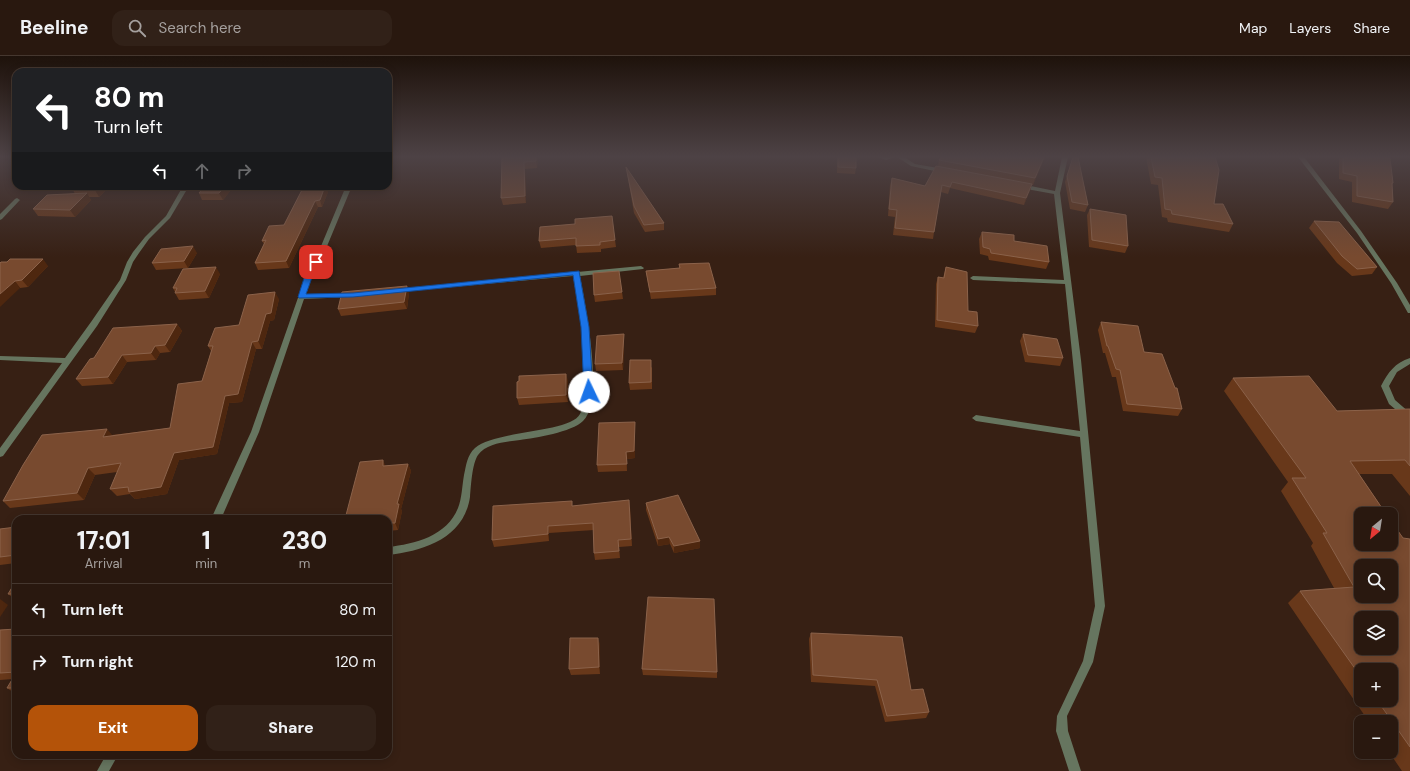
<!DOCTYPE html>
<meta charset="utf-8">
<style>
body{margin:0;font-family:"DM Sans",sans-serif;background:#312118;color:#f1f3f6;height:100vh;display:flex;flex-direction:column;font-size:15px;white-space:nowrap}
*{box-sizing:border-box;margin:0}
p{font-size:13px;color:#a5a09e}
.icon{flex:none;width:22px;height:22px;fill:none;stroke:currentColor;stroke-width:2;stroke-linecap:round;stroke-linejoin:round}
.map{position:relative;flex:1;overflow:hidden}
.side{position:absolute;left:12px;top:459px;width:380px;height:244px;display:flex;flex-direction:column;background:#29180f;border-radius:12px;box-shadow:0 2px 10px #0003,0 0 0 1px #45372f}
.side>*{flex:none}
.top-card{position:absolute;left:12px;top:12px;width:380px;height:122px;border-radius:12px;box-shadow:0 2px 10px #0003,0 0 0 1px #45372f;background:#202124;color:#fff;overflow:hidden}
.needle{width:26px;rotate:210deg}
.fabs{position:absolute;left:1354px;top:451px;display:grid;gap:8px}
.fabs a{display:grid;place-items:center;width:44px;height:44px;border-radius:8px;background:#29180f;box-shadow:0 2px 10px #0003,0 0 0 1px #45372f;font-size:20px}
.pin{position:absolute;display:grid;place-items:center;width:34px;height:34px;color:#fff;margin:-17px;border-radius:8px;box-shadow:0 2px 6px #0006}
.me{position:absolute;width:44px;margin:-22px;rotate:357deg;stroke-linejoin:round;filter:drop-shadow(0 0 3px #0008)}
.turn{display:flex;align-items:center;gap:14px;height:84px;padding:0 16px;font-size:18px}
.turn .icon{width:52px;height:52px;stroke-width:2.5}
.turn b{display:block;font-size:28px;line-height:34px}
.lanes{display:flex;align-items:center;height:38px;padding:0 16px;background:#0003;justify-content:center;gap:20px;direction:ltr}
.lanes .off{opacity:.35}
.eta{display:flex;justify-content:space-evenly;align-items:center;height:68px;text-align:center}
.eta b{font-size:24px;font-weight:800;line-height:28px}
.button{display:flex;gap:8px;margin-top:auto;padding:8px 16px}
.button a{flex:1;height:46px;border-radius:12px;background:#b45309;color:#fff;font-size:16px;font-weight:800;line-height:46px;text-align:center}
.button a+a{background:#312118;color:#f1f3f6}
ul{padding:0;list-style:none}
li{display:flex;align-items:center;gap:12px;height:52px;padding:0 16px;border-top:1px solid #45372f}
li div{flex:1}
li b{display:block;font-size:15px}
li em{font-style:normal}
header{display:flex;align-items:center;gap:24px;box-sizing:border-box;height:56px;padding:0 20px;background:#29180f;border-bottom:1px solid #45372f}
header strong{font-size:19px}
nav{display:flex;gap:22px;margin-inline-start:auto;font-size:14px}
.search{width:280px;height:36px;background:#312118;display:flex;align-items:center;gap:10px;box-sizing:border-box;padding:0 14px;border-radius:12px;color:#a5a09e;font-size:15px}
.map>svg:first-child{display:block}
</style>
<header>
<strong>Beeline</strong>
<div class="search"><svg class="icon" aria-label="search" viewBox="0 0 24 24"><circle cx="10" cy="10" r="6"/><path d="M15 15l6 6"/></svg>Search here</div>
<nav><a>Map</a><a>Layers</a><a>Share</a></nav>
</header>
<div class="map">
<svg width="1410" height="715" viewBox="0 0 1410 715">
<rect width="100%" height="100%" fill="#372014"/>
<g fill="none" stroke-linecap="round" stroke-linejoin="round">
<g fill="#66755f" fill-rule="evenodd">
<polygon points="878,101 895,101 886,104"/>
<polygon points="897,101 904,101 915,108 944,113 947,115 944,117 911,110"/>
<polygon points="1062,101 1068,101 1060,137 1081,304 1105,550 1093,606 1067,660 1068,675 1081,715 1069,715 1056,675 1057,660 1083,605 1095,550 1080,381 976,365 972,362 976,359 1080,375 1065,228 973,224 970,222 973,220 1064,224 1054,138 1021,132 1018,130 1021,128 1055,135"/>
<polygon points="1298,101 1304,101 1361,175 1397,227 1410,249 1410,257 1408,257 1391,227 1357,177"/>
<polygon points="183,130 189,130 170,162 149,183 139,197 133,206 126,224 97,270 3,400 0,401 0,392 62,307 0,304 0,300 65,302 91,266 120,224 127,206 133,196 145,181 166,160"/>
<polygon points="346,130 352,130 325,195 313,216 306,239 351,237 354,239 351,241 304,243 259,376 221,463 211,463 251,376 307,216 319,195"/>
<polygon points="17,142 20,144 19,145 2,163 0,164 0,158 15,143"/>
<path d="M 641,210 L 644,212 L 643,213 L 580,220 C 585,248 605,345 583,365 C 572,376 535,382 520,384 C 506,386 487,387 478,399 C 472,408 471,430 470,441 C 464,482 424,495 388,499 L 388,491 C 415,488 447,480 458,452 C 462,442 462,430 464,419 C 466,410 467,399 475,392 C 496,374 570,377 580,358 C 594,332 578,250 573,220 L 398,236 L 396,235 L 396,233 Z"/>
<path d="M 1410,302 L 1410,308 L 1397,316 L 1389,330 L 1395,344 L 1410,357 L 1410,364 L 1407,363 L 1389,348 L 1381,330 C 1388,316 1395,307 1410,302 Z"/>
<polygon points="106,699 118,699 109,715 97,715"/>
</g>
</g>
<g fill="#68381a" fill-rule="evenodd">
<polygon points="502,101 538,101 537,112 525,113 526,147 503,149 501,142"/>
<polygon points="837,101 856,101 856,112 855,118 837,117"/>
<polygon points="1045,101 1033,129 1032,129 1024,149 950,132 948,138 941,136 934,176 933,183 893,179 895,161 888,160 890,129 892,122 925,130 938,110 939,104"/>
<polygon points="1073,101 1078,101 1088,149 1085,156 1070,153 1065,126"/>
<polygon points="1146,101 1215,101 1214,148 1233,168 1229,176 1168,166 1167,162 1162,161 1158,129 1151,128"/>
<polygon points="1339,101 1382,101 1393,127 1392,129 1393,146 1388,153 1352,146 1352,126 1339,123"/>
<polygon points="626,111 664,167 664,174 645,176 634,157 627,117"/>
<polygon points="110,130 99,141 89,141 91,144 75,161 38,160 33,153 75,138 73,134"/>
<polygon points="234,130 223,144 202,144 199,137"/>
<polygon points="304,130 328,136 322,151 318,151 289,212 258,214 255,207 264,188 262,185 284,169"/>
<polygon points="1090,153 1128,190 1125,197 1089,191 1087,159"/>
<polygon points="1314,165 1377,211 1372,218 1352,220 1337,207 1309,172"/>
<polygon points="540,171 615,184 616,191 601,193 601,196 577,197 576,189 541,192 539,185"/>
<polygon points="982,176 1014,185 1049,206 1046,213 989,204 988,200 980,198 979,183"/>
<polygon points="197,197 188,212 156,214 152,207"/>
<polygon points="0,207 48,210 28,231 20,232"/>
<polygon points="679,208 716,232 716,239 651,243 647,222 646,215 679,212"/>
<polygon points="946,211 968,255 978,270 975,277 935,271 936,228 938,221 943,222"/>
<polygon points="220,218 209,242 179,244 175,237 175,236 173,232"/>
<polygon points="622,236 623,243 595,246 594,239"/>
<polygon points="409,237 407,253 341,260 338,253"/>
<polygon points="279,243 274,264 270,265 262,293 256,293 242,346 229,347 217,398 179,404 167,438 135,443 130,438 117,440 110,433 117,416 95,419 84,444 10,452 3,445 112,379 170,372 202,325 211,295 208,290 239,269"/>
<polygon points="1101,266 1144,296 1182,353 1178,360 1123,355 1116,321 1112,321 1105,297 1103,297 1098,274"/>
<polygon points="177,268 182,275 170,296 160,297 156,304 127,306 113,328 82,330 76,323 94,302"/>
<polygon points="624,278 624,286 623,314 596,315 595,308"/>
<polygon points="1023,278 1063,302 1060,310 1025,306 1020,285"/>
<polygon points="652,311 652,333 630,334 629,327"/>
<path d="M 1233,322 L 1337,355 L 1410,353 L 1410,440 L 1392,418 L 1359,418 L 1403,482 L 1410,483 L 1410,715 L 1402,715 L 1389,696 L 1391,696 L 1391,666 L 1369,666 L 1288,547 L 1300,535 L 1334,532 L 1311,490 L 1313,487 L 1281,435 L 1288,426 L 1224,335 ZM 1361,614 L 1391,644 L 1361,644 Z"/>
<polygon points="568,325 568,346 519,349 517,342"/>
<polygon points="635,366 635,402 627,403 627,415 598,416 597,409"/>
<polygon points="408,408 411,415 401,453 402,455 398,474 388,475 386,410"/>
<polygon points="646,447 700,485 700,492 674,497 670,488 658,490 646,454"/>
<polygon points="573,450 630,451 632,490 619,491 620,502 595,504 594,497 594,474 549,477 549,485 494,491 492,484"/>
<polygon points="16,471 16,507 0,509 0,473"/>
<polygon points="16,525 16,544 8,538"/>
<polygon points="16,573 16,638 7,632 13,623 0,624 0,574"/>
<polygon points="811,577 911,634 929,656 926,662 885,666 875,630 811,626 809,583"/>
<polygon points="600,588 600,618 571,619 569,613"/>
<polygon points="642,613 717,616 717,622 643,619"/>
</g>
<g fill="#4e270f">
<polygon points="536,101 538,101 537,112 536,105"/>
<polygon points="1044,101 1045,101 1033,129 1035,122"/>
<polygon points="524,106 525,113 526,147 525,140"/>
<polygon points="1032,128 1030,135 1024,149 1026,142"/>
<polygon points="99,130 110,130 99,141 95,134"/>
<polygon points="225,130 234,130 223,144 219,137"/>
<polygon points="325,130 326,130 328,136 322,151 320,144"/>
<polygon points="87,137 91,144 75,161 70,154"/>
<polygon points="315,145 318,151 289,212 286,205"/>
<polygon points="193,190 197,197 188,212 184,205"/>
<polygon points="43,203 48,210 28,231 22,224"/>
<polygon points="216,211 220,218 209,242 205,235"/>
<polygon points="15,225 20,232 0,251 0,238"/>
<polygon points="407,230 409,237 407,253 404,246"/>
<polygon points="275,236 279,243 274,264 270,265 262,293 258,285 266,258"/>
<polygon points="177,268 182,275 170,296 165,289"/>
<polygon points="624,278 624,286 623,314 622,307"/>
<polygon points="252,286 256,293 242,346 229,347 217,398 179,404 167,438 135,443 129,436 174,397 225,340"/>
<polygon points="155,290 160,297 156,304 151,297"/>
<polygon points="122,299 127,306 113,328 108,321"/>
<polygon points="566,318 568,325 568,346 566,339"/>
<polygon points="635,366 635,402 627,403 627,415 626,396"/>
<polygon points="107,373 113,380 103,381"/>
<polygon points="383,404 386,411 383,410"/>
<polygon points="408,408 411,415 401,453 402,455 398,474 395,467 397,448"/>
<polygon points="88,412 95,419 84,444 77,437"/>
<polygon points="548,470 549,477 549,485 548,478"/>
<polygon points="669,481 670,488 658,490 658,483"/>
<polygon points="700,485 700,492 674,497 674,490"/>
<polygon points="0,543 8,549 0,561"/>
<polygon points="598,582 600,588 600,618 599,611"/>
</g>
<g fill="#784a2f" stroke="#8b624a" fill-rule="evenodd">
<polygon points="502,101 536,101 536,105 524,106 525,140 501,142"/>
<polygon points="838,101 856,101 856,112 838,111"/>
<polygon points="941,101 1044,101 1035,122 939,104"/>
<polygon points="1073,101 1078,101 1088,149 1072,146 1067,120"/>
<polygon points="1151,101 1215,101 1219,114 1214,148 1223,148 1233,168 1172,158 1171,154 1165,153 1162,122 1155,121"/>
<polygon points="1343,101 1382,101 1390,102 1393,127 1392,127 1393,146 1357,140 1357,120 1343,117"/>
<polygon points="936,110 1032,128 1026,142 952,126 950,131 942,129 934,176 895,172 897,154 889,153 892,122 925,130"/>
<polygon points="626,111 664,167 644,169 634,150"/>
<polygon points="77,130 99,130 95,134 73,134"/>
<polygon points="205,130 225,130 219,137 199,137"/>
<polygon points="304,130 325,130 320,144 315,145 286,205 255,207 266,184 262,185 269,170 284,169"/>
<polygon points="87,137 70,154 33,153 47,139"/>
<polygon points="1090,153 1126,159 1128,190 1092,184"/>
<polygon points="612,160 615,184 600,186 600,189 576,190 576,182 539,185 540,171 575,168 575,163"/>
<polygon points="1314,165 1339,166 1377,211 1357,213 1342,200"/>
<polygon points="982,176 1014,179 1014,185 1047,190 1049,206 991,197 990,193 983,191"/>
<polygon points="193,190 184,205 152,207 161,193"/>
<polygon points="10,203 43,203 22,224 15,225 0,238 0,207 1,206 7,206"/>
<polygon points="709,207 716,232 650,236 646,215 680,212 679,208"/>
<polygon points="216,211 205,235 175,237 177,232 173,232 183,213"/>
<polygon points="946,211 967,216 968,255 977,256 978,270 937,264 938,221 944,222"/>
<polygon points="619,215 622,236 594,239 593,217"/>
<polygon points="407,230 404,246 338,253 342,236"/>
<polygon points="275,236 271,257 266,258 258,285 252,286 238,338 225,340 213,391 174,397 161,431 129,436 128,431 110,433 121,407 88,412 77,437 3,445 23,409 42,379 107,373 103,381 170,372 178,328 202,325 213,290 208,290 215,272 239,269 248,239"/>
<polygon points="1101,266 1138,270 1144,296 1162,298 1175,332 1177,332 1182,353 1127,348 1120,314 1116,313 1108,290 1107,290"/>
<polygon points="177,268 165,289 155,290 151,297 122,299 108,321 76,323 90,303 94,302 113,272"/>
<polygon points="624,278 622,307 595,308 597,280"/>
<polygon points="1023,278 1057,283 1063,302 1028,299"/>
<polygon points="630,304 651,304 651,326 629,327"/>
<polygon points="566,318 566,339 517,342 517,326 519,325 519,320"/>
<path d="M 1309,320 L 1337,355 L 1410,353 L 1410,410 L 1405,404 L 1350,405 L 1386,458 L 1361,458 L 1361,488 L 1391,488 L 1391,465 L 1403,482 L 1410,483 L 1410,691 L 1377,644 L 1391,644 L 1391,614 L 1361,614 L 1361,621 L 1300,535 L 1354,531 L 1323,477 L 1327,477 L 1292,422 L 1306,422 L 1233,322 ZM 1361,510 L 1391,510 L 1391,540 L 1361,540 ZM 1361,562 L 1391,562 L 1391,592 L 1361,592 Z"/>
<polygon points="635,366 634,395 626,396 627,408 597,409 599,367"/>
<polygon points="383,404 383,410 408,408 397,448 399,448 395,467 388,467 388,463 345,463 360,406"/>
<polygon points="678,439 700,485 674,490 669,481 658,483 646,447"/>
<polygon points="629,444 631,483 618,484 619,495 594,497 593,467 548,470 548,478 492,484 493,450 572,445 572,450"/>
<polygon points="16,471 16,499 0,501 0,473"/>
<polygon points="16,525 16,538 8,538"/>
<polygon points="648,541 714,543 717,616 642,613"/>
<polygon points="16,573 16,616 0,617 0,574"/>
<polygon points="811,577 902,581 911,634 923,633 929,656 887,660 877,624 813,619"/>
<polygon points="570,582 598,582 599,611 569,613"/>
<polygon points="16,617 16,632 7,632"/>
</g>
<linearGradient id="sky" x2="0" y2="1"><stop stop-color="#1e120b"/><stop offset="0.5" stop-color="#4d4245"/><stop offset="1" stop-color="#4d4245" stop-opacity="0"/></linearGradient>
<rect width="1410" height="201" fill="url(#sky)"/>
<polygon fill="#1a73e8" stroke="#114b97" points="316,203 320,206 314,216 306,238 353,237 579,215 589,271 593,336 589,339 584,336 581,271 573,219 353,241 299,242 298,241 306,216 314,204"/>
</svg>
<div class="fabs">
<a><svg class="needle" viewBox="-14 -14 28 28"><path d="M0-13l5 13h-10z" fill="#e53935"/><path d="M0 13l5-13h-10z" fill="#a5a09e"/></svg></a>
<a><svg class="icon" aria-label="search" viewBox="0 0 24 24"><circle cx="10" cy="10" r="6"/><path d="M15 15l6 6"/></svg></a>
<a><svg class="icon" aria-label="layers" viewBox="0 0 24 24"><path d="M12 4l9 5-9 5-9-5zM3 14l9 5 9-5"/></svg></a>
<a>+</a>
<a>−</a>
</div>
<div class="pin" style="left:316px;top:206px;background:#d93025"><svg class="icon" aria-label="arrive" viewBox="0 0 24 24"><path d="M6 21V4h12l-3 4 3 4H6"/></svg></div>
<svg class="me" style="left:589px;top:336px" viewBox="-20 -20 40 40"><circle r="19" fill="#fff"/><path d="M0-13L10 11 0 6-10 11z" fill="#1a73e8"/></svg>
<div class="top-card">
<div class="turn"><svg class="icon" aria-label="left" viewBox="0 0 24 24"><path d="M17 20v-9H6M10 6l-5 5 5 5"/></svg><div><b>80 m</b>Turn left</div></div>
<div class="lanes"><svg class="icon" aria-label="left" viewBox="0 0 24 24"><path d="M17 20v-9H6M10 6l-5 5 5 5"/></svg><svg class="icon off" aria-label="ahead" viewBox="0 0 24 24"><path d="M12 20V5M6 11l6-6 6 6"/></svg><svg class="icon off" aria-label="right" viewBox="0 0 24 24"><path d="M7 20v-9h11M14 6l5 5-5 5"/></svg></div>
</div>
<section class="side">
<div class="eta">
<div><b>17:01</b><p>Arrival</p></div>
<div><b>1</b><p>min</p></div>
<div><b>230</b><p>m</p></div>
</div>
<ul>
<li><svg class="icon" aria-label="left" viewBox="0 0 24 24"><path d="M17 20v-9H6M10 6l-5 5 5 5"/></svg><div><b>Turn left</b></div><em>80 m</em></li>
<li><svg class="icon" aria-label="right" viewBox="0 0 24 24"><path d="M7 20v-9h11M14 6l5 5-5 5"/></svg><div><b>Turn right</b></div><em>120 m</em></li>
</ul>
<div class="button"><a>Exit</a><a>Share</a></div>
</section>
</div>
